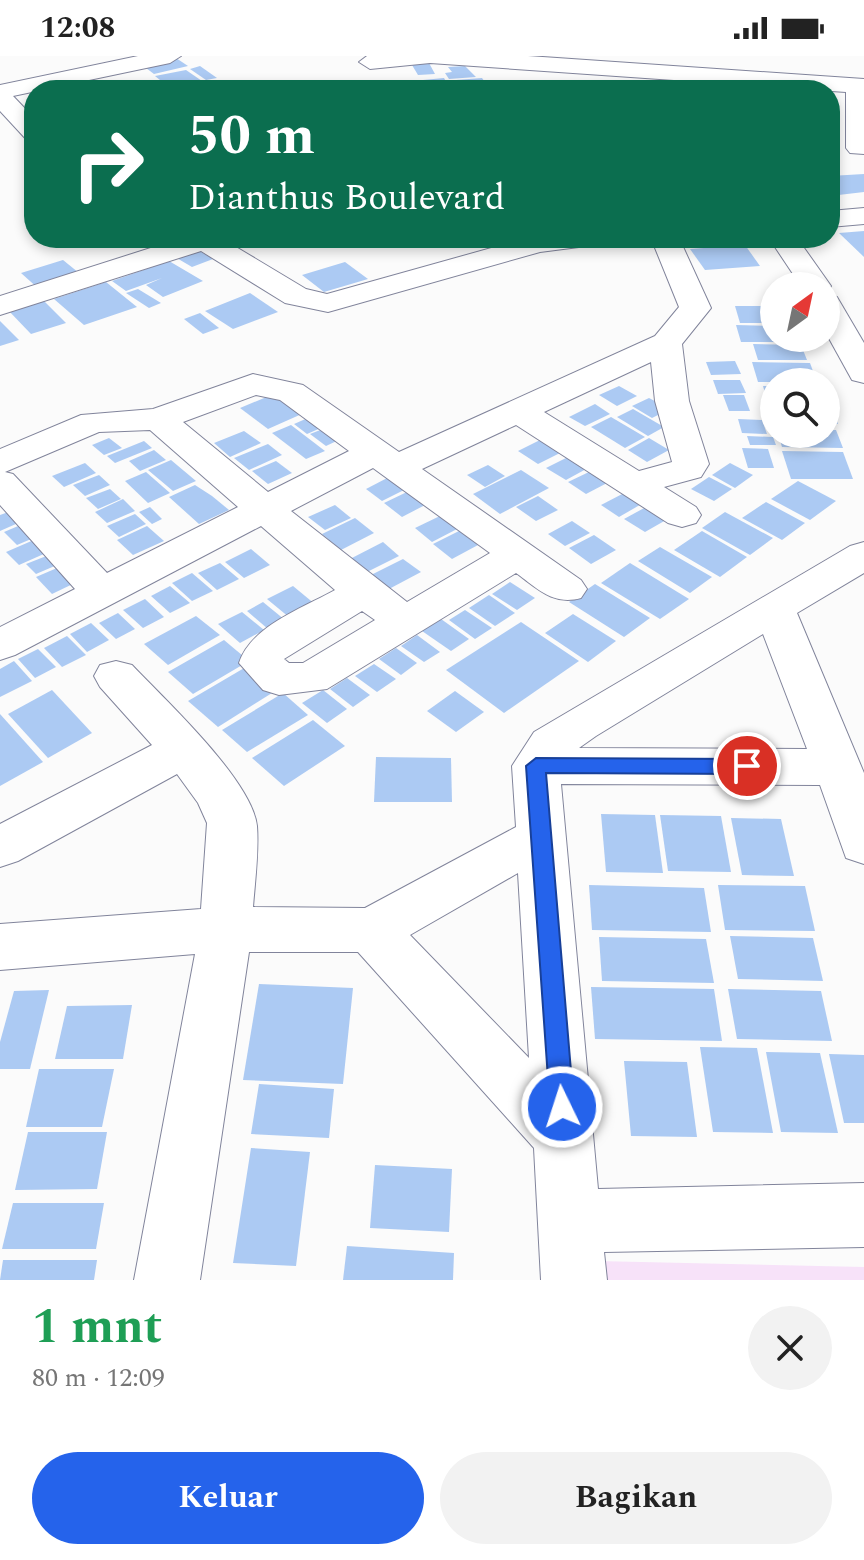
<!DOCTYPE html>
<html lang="id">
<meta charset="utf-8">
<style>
body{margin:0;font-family:Spectral,serif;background:#f2f2f2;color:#222;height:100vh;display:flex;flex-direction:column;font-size:30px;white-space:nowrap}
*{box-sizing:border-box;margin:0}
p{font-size:26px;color:#767676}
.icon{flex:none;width:44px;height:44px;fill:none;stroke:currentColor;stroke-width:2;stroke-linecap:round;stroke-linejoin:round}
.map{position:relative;height:1224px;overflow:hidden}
.details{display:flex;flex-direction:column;background:#fff;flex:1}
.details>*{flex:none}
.hud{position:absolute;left:24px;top:24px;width:816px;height:168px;border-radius:32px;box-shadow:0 4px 12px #0003;background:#0b6e4f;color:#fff;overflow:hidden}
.needle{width:52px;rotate:33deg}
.tools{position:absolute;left:760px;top:216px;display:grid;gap:16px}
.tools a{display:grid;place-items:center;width:80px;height:80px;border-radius:50%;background:#fff;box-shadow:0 4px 12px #0003;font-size:40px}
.pin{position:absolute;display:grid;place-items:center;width:68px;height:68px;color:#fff;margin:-34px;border:4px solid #fff;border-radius:50%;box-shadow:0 2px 8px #0007}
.me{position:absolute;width:88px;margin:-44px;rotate:356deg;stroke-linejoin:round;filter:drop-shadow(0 0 6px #0008)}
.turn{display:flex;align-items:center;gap:28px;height:168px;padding:0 32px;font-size:36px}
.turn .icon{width:104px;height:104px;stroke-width:2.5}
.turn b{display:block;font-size:56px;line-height:68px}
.round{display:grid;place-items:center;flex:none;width:84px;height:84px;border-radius:42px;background:#f2f2f2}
.headline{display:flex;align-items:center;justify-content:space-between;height:136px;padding:0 32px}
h1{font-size:48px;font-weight:700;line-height:60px;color:#1e9e55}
.action{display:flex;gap:16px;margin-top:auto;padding:16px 32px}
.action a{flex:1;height:92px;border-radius:48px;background:#2563eb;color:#fff;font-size:32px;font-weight:700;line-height:92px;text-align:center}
.action a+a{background:#f2f2f2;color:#222}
.status{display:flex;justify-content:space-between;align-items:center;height:56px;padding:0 40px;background:#fff;direction:ltr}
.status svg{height:22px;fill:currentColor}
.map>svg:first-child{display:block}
</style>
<div class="status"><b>12:08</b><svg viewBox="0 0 49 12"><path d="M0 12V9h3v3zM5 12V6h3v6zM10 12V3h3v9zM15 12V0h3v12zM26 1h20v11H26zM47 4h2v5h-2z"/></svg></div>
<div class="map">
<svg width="864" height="1224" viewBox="0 0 864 1224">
<rect width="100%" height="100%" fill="#fbfbfb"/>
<polygon fill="#f7e2f9" points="597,1205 864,1211 864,1224 599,1224"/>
<g fill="#accaf3">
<polygon points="176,2 188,10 154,18 142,9"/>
<polygon points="429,7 435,18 418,19 412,9"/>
<polygon points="200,10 217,22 206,24 190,13"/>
<polygon points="465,10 476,21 449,23 445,17 452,16 448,11"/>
<polygon points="186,14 202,25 170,32 155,20"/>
<polygon points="72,21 87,34 33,34"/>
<polygon points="444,22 448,29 426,31 423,24"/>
<polygon points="482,22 487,29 460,32 456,24"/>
<polygon points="864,118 864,136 830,140 830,120"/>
<polygon points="864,175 864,201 839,177"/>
<polygon points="745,189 760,210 705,214 690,193"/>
<polygon points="196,193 213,203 192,211 175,201"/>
<polygon points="63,204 84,221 40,234 21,217"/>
<polygon points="169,205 203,225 163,241 146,229 162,222 126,235 112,225"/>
<polygon points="345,206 368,223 324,236 302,219"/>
<polygon points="106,226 137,251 84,269 54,243"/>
<polygon points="138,233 161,247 149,252 126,237"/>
<polygon points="250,237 278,256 233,273 205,255"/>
<polygon points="42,243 66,267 31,278 7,253"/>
<polygon points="735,250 774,250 774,267 740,267"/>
<polygon points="200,257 219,272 203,278 184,263"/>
<polygon points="0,265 19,284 0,290"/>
<polygon points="736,269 774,270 774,282 803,282 804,286 741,286"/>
<polygon points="753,288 801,289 807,304 758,304"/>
<polygon points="735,305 741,318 711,319 706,306"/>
<polygon points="752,306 810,307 817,326 758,326"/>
<polygon points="713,324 740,324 746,337 718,338"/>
<polygon points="619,330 637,340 617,350 599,339"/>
<polygon points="763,330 774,330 774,347 768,347"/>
<polygon points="276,337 304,357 268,373 240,352"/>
<polygon points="723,339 744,339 750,355 729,355"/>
<polygon points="649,342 670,353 652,362 632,350"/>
<polygon points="595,348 610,358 585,370 569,361"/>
<polygon points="826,350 831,350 838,368 826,368"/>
<polygon points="633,353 664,371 648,380 617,361"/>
<polygon points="317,358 330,368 307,378 294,368"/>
<polygon points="611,361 645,381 625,392 591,371"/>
<polygon points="738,363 762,364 767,378 742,377"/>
<polygon points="291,369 325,395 306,403 272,377"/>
<polygon points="328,371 343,382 326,390 310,378"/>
<polygon points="826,374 836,374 843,392 782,391 778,378 826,378"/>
<polygon points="244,375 261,387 230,401 214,387"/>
<polygon points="747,380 773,381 776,389 750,389"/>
<polygon points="109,382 122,392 104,399 92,389"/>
<polygon points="649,382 669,394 647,406 628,394"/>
<polygon points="542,383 562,396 538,408 518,395"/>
<polygon points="144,385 152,392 115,407 107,400"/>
<polygon points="268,388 282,399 249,414 234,402"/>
<polygon points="742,392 768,393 774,412 748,412"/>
<polygon points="154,394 166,404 140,415 129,405"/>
<polygon points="782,395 843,396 853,423 791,423"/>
<polygon points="570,400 588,412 566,424 546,412"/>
<polygon points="171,404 196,425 173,435 148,414"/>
<polygon points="276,405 292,417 268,428 252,415"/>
<polygon points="85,407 96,417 64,431 52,420"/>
<polygon points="730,407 753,419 735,432 712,419"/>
<polygon points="488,409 505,420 485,431 467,419"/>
<polygon points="521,414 549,432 500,458 473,438"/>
<polygon points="591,415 609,426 586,438 568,426"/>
<polygon points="146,416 170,437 148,447 125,425"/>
<polygon points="99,419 110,429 85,440 73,429"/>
<polygon points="391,420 408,432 382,445 366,433"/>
<polygon points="709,421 732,433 714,445 691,433"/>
<polygon points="798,425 836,445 810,464 771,443"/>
<polygon points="195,429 212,440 229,454 199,468 169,441"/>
<polygon points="110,433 121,443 98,453 86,442"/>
<polygon points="409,435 427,448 402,461 384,447"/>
<polygon points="628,435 645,446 619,461 601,449"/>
<polygon points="538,440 558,454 536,465 516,451"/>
<polygon points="123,443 135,455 107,467 95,456"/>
<polygon points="766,446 805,467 782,484 742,462"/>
<polygon points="335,449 351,462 325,474 308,461"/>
<polygon points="150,451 162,463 152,468 139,456"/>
<polygon points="646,451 666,464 645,476 624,463"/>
<polygon points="14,454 25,464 0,475 0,459"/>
<polygon points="725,456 773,482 750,499 702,472"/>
<polygon points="135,458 146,468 119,481 107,470"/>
<polygon points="442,459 459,472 432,486 415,472"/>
<polygon points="355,462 374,477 341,494 322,478"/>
<polygon points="30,465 43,478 17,489 4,476"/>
<polygon points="572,465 590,477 565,490 548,478"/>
<polygon points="147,470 164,485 133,499 117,484"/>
<polygon points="459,475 478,489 452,503 433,488"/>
<polygon points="702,475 747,501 720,521 674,494"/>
<polygon points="594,479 616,494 591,508 569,492"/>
<polygon points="43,480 55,493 19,509 6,496"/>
<polygon points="383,486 399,500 367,516 350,503"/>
<polygon points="660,491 712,521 690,537 638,505"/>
<polygon points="251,493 270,509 244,522 225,506"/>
<polygon points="54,497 64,506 36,518 26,508"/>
<polygon points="403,503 421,516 389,533 371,519"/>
<polygon points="220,507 239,523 217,534 198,517"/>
<polygon points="630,507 689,543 660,563 601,527"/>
<polygon points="64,509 79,525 52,538 36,521"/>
<polygon points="192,517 213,535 192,545 172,527"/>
<polygon points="510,526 535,542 517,554 492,538"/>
<polygon points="595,528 650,562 624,581 569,546"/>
<polygon points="170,530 190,547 170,557 151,540"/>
<polygon points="293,530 316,549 290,562 267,543"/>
<polygon points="489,539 515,557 495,570 469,552"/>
<polygon points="145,543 164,561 143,572 123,554"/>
<polygon points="263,546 285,564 268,573 247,555"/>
<polygon points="465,554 492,572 475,583 449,564"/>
<polygon points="242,556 264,574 240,587 218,568"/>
<polygon points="118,557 135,573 116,583 99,567"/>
<polygon points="573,558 616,585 588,606 545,577"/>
<polygon points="196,560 220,579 168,609 144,588"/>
<polygon points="441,563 469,583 451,595 422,575"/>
<polygon points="521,566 579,605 504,657 446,614"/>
<polygon points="91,567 109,584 87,596 70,578"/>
<polygon points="417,579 440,596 424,606 401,590"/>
<polygon points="67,580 86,599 62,611 44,592"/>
<polygon points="224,584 249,605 193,638 168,616"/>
<polygon points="396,592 417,607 401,619 379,603"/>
<polygon points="38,593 56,611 35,622 18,603"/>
<polygon points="14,605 32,625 0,641 0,613"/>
<polygon points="251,608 280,632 218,671 188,645"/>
<polygon points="374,608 396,623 377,636 355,620"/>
<polygon points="347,622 370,639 353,651 330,633"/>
<polygon points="52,634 92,677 48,702 8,658"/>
<polygon points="323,634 347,653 327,667 302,647"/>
<polygon points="455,635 484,656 456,676 427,655"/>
<polygon points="283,637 308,659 247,696 222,674"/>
<polygon points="0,658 43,706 0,730"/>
<polygon points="313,664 345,690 284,730 252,702"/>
<polygon points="376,701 451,702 452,746 374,746"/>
<polygon points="601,758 655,759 663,817 606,816"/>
<polygon points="660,759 721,760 731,816 668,815"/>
<polygon points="731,762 781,763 794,820 742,819"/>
<polygon points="589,829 704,832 711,876 592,874"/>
<polygon points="718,829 805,830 815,875 725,874"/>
<polygon points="730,880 813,882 823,925 738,923"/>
<polygon points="599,881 706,883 714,927 602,925"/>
<polygon points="259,928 353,932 343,1028 243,1024"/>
<polygon points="591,931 714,933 722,985 595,983"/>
<polygon points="728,933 821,935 832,985 737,983"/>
<polygon points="49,934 30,1013 0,1013 0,986 14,935"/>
<polygon points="132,949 123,1003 55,1003 67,950"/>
<polygon points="700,991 757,992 773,1077 713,1076"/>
<polygon points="766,996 820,997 838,1077 781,1076"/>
<polygon points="829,998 864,999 864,1067 844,1067"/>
<polygon points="624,1005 687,1006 697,1081 631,1080"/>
<polygon points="39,1013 114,1013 102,1071 26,1071"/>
<polygon points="259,1028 334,1033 329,1082 251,1078"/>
<polygon points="28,1076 107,1076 97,1133 15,1134"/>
<polygon points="251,1092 310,1096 296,1210 233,1207"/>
<polygon points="375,1109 452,1113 449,1176 370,1172"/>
<polygon points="13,1147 104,1147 96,1193 2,1193"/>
<polygon points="347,1190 454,1197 453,1224 343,1224"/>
<polygon points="3,1204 97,1204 94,1224 0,1224"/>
</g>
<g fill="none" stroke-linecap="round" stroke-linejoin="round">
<g stroke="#81849b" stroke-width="2">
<g id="minor">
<polygon points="138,0 181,0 170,7 13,40 34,62 34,85 25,82 0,55 0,29"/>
<polygon points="528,0 864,23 864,98 850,97 846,92 846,36 430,7 370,13 359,6 367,0"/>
<polygon points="864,152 864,168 830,171 830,155"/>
<polygon points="182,182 221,182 306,233 327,238 527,182 606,182 602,188 540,196 328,256 285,247 201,195 0,259 0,240"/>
<path d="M 651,182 L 679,182 L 711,252 L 682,288 L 689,345 L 709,408 L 701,421 L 664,431 L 696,451 L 701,459 L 696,467 L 682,471 L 668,467 L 516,369 L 422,413 L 581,524 L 587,533 L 581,542 C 553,550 537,532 516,517 L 327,633 L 279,639 L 263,634 L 239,607 C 251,570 303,552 335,534 L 261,470 L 15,599 L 0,604 L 0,571 L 75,533 L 0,449 L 0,393 L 81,359 L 153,353 L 253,318 L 303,329 L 399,396 L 655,280 L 679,251 ZM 651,306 L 655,345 L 672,406 L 639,415 L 544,356 ZM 256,339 L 280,344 L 349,395 L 268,436 L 183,366 ZM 150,374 L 238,451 L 107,517 L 13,418 L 5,416 L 99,376 ZM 373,412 L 490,497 L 407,546 L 291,455 ZM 362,555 L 375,564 L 303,607 L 289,607 L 284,603 Z"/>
<polygon points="769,182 797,182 831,230 827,236 826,230 801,230"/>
<polygon points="826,239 837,241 864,287 864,327 852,324 826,277"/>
<path d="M 864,486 L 864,517 L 797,557 L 864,717 L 864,808 L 846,802 L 820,729 L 561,728 L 598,1133 L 864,1127 L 864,1191 L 604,1196 L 607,1224 L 541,1224 L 534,1092 L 358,896 L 249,896 L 200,1224 L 134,1224 L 195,898 L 0,914 L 0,868 L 201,853 L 207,767 L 198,747 L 177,718 L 18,805 L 0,811 L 0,768 L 152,689 L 100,631 L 94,620 L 100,609 L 116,605 L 132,609 C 164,643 252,724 257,770 C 259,796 255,825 253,851 L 365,852 L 516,771 L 512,710 L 534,676 L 850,490 ZM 763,578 L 807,693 L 579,692 L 596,680 ZM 518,817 L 529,1002 L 410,879 Z"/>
</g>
</g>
<use href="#minor" fill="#fff" fill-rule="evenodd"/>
</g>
<polygon fill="#2563eb" stroke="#184099" stroke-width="2" points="536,702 747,703 757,710 747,718 546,717 574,1051 571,1059 562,1062 553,1059 550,1051 526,710"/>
</svg>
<div class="tools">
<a><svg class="needle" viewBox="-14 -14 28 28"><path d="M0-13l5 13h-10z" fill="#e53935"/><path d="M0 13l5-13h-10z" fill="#767676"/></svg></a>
<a><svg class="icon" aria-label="search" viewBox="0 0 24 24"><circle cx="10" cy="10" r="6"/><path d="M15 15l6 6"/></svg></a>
</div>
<div class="pin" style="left:747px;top:710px;background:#d93025"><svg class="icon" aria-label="arrive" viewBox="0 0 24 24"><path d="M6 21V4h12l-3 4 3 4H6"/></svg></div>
<svg class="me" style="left:562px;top:1051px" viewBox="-20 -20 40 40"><circle r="17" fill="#2563eb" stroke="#fff" stroke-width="3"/><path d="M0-11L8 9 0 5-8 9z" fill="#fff"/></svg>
<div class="hud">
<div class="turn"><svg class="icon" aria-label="right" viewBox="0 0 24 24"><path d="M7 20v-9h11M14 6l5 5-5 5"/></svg><div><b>50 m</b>Dianthus Boulevard</div></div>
</div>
</div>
<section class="details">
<div class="headline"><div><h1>1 mnt</h1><p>80 m · 12:09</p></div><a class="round"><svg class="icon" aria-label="close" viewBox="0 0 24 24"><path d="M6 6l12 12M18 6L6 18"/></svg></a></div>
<div class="action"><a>Keluar</a><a>Bagikan</a></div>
</section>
